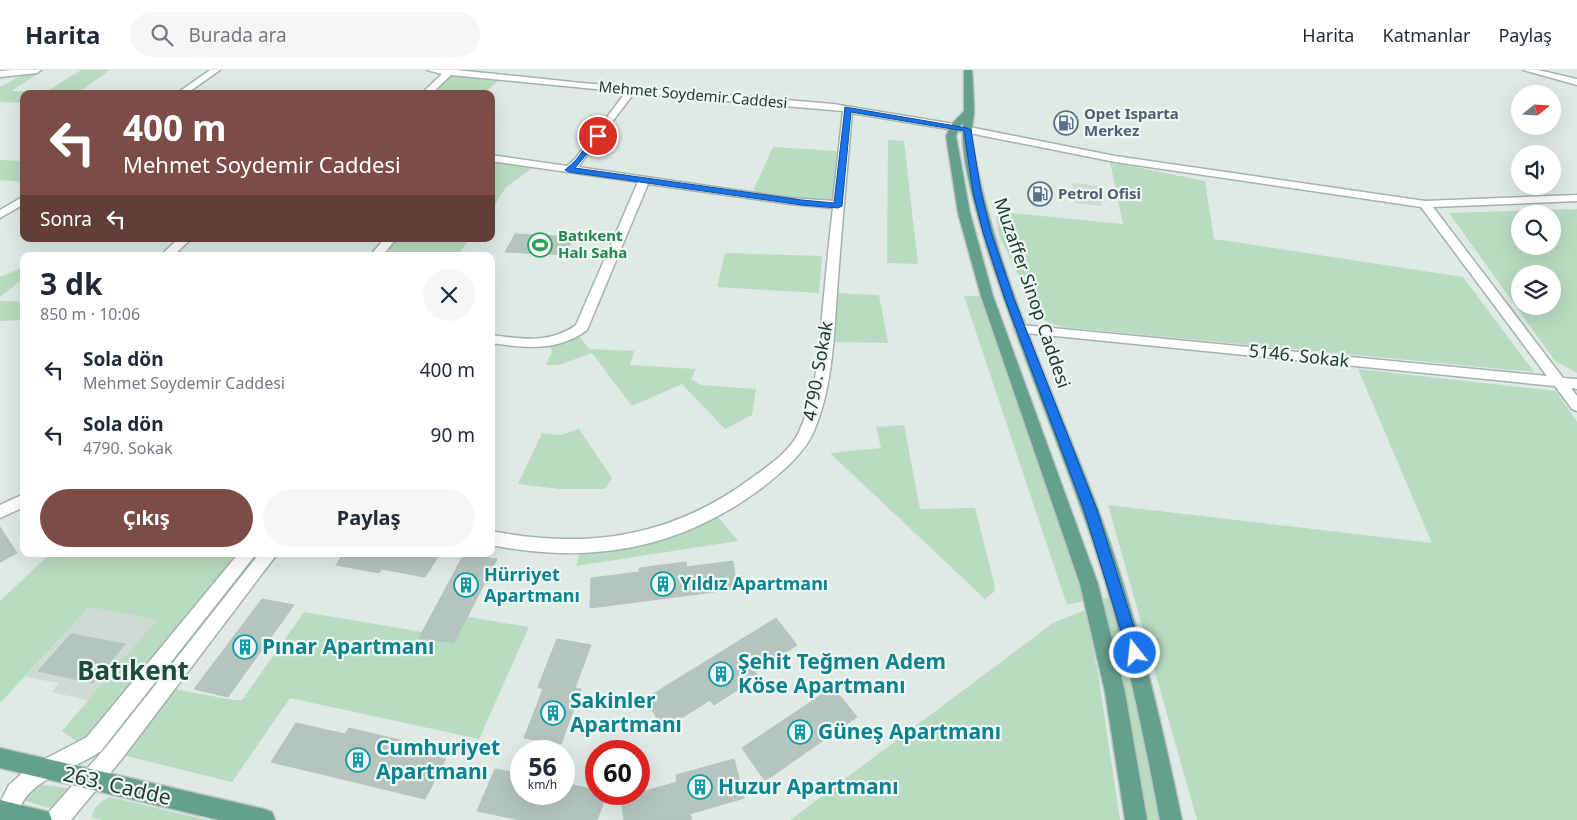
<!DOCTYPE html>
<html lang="tr">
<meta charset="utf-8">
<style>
body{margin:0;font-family:"Noto Sans",sans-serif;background:#f6f6f7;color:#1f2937;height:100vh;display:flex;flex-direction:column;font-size:19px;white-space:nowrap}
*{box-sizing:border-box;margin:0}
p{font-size:16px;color:#747a83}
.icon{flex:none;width:28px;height:28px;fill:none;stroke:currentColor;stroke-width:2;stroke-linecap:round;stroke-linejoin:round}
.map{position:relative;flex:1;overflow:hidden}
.sheet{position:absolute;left:20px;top:182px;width:475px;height:305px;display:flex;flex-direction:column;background:#fff;border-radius:10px;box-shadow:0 5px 20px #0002}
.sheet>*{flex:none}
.top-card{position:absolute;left:20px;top:20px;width:475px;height:152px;border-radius:10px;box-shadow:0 5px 20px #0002;background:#7c4d46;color:#fff;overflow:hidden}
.needle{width:32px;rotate:72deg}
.controls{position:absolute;left:1511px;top:15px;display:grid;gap:10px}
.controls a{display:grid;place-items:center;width:50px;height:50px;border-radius:50%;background:#fff;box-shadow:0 5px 20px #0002;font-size:25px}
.speed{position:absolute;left:510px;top:670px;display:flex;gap:10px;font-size:25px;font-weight:700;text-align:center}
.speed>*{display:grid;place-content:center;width:65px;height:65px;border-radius:50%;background:#fff;box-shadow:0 5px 20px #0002;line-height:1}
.speed small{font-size:12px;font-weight:400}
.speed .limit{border:8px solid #d22;background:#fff;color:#111}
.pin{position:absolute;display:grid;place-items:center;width:42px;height:42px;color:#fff;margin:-21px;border:2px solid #fff;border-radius:50%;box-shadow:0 1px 5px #0007}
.me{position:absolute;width:55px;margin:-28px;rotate:344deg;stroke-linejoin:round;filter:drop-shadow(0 0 4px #0008)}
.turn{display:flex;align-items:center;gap:18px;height:105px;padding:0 20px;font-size:22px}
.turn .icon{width:65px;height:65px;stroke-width:2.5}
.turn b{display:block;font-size:35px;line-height:42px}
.then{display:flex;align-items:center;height:48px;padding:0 20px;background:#0003;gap:10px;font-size:19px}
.round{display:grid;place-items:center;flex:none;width:52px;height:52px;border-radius:26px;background:#f6f6f7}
.overview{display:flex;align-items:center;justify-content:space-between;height:85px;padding:0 20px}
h1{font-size:30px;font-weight:700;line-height:38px}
.button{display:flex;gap:10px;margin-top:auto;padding:10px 20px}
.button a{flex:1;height:58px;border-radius:30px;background:#7c4d46;color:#fff;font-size:20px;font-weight:700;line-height:58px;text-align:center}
.button a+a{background:#f6f6f7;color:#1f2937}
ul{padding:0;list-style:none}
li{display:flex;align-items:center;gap:15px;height:65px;padding:0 20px}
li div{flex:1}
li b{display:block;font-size:19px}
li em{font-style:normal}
header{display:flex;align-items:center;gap:30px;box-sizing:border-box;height:70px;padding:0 25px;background:#fff;border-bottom:1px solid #e0e1e3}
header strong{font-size:24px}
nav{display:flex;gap:28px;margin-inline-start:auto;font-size:18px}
.search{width:350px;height:45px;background:#f6f6f7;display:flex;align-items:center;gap:12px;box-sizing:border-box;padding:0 18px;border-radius:28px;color:#747a83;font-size:19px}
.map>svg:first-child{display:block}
</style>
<header>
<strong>Harita</strong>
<div class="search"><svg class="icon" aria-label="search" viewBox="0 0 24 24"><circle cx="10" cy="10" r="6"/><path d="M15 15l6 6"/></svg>Burada ara</div>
<nav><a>Harita</a><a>Katmanlar</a><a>Paylaş</a></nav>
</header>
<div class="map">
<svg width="1577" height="750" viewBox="0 0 1577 750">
<rect width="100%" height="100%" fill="#dfeae5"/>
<g fill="#cedad4">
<polygon points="1072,113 1100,116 1102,136 1075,133"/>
<polygon points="89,537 158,550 90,631 52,622 59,613 25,607"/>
</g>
<g fill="#b8dbc1" fill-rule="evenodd">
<polygon points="81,0 110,0 76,24 24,24 24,33 0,32 0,17 20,6 38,4 11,21 46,22"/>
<polygon points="451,6 498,11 483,24 431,24"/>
<polygon points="888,70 904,71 918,194 887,193"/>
<polygon points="773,77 836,81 837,84 832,131 816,131 755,122 754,119"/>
<polygon points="0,90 24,91 24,112 0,110"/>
<polygon points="491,91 534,97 506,117 491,141"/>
<polygon points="1110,92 1205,111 1214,169 1463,207 1534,302 1062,257 1040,249 999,165 996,147 1001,142 1123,154"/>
<path d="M 1577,139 L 1577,303 L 1555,291 L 1449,143 ZM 1520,144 L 1552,144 L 1552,176 L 1520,176 ZM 1520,204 L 1552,204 L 1552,236 L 1520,236 Z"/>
<polygon points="395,169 470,169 456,186 382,186"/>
<polygon points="725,183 822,186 819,223 717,217"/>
<polygon points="24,197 24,208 0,227 0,207"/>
<polygon points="831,223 879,225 888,273 826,272"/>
<polygon points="964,226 987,226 1093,529 1067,535"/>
<polygon points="0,231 24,232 24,250 0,251"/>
<polygon points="576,262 589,279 634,281 630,295 696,299 691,309 701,315 756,319 752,345 725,359 682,314 632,336 592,283 559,295 546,295 552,282 549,273"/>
<polygon points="1358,299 1556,321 1577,352 1577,750 1197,750 1108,435 1432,473"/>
<polygon points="904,355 920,439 975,438 995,517 994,522 985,529 830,383 881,378 876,357"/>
<polygon points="579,359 612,408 605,419 559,419 518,414 542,363 561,365"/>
<polygon points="713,441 738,471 576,496 582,477 591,476"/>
<polygon points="50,484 248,484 189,557 81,674 62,661 157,550 89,537 0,633 0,531"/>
<path d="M 1102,528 L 1111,528 C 1131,601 1145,675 1159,750 L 1147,750 L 1131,651 Z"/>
<polygon points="1085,540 1097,597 1120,750 790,750 1053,553"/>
<polygon points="304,542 457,568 468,547 529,557 479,669 290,628 232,712 114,683 163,617 233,630 242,630"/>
<polygon points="35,714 68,718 70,722 56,737 48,738 23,730"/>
<path d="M 110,727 L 207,750 L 101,750 L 92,748 C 92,738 101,731 110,727 Z"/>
</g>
<g fill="#b5c5be" stroke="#b2c3bc">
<polygon points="515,164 574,167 565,185 505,182"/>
<polygon points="0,457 17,483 0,492"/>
<polygon points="343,484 440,484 425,507 382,499 379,503 336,495"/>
<polygon points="464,484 497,489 454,573 419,568"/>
<polygon points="733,491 737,519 590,538 591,508 639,502 639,498 686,492 687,497"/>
<polygon points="262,529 294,535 228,627 194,619"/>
<polygon points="776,548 797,575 755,602 759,606 714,635 710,630 664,659 645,629"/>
<polygon points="71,564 125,574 93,613 38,601"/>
<polygon points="557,569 591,575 575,618 581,619 561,674 524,668 543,619 538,617"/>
<polygon points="833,617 857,647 765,711 742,678"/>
<polygon points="296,653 345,664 349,658 400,670 395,677 446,689 425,729 271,692"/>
<polygon points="734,689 744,728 690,744 692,750 624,750 621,728 677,712 676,705"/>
<polygon points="495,699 521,704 521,724 564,724 564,713 596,720 596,724 607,724 597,750 520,750 477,741"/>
</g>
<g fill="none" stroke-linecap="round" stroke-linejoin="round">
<g stroke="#a2b2ac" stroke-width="3">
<g id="minor">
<polygon points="13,0 41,0 37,3 0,7 0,1"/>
<polygon points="210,0 220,0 186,24 176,24"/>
<path d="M 427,0 L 456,0 L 582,13 L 833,34 L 954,54 L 1115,86 L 1425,131 L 1577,125 L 1577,131 L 1433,137 L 1563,308 L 1577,309 L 1577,319 L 1571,318 L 1577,326 L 1577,341 L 1572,339 L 1555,316 L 1016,262 L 1014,259 L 1021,255 L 1547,306 L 1421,137 L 1115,92 L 954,60 L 852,43 C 847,98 842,154 838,209 C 834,259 834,314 814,361 C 803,385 783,401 763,417 C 681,479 591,495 491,475 L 491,461 C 588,480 673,467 753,407 C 770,395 790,381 799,362 C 817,323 819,278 823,236 C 826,203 829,171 833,138 L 790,134 L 648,114 L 587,260 C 557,282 526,278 491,273 L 491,265 C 522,269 550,274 576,255 L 638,112 L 491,91 L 491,85 L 567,96 L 575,89 L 626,22 L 451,5 L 431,24 L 421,24 L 442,4 ZM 634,23 L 843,41 L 833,131 L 790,128 L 578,97 Z"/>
<polygon points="1523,0 1538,0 1577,9 1577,15"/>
<polygon points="24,126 24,134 0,148 0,140"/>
<polygon points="178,169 191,169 173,186 160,186"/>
<polygon points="384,169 396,169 382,186 370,186"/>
<polygon points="24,424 24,437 0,448 0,435"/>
<path d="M 238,484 L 256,484 L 101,681 C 76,699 36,706 21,735 L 25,750 L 3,750 L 0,733 L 9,715 L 28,698 L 87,667 Z"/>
<polygon points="259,484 277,484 121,690 71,750 46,750 49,742 107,676"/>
</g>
</g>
<g stroke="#bcc4c2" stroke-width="3">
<g id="major">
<path d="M 964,0 L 972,0 C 973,14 974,29 974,43 C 973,52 971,62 972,71 C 994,199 1052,318 1098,439 C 1135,540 1160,645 1182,750 L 1160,750 C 1140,645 1118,540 1081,438 C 1050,351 1014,264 986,175 C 976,140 960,89 963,53 L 959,58 L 956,66 L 970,143 L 993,226 L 1098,514 L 1125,622 L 1147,750 L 1125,750 L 1105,622 L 1080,514 L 981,226 L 958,143 L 946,66 L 951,55 L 964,41 Z"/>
<polygon points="0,678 264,739 272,742 275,750 219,750 0,698"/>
<polygon points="0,730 49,742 52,750 0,750"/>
</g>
</g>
<use href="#minor" fill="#fff" fill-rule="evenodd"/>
<use href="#major" fill="#659f8e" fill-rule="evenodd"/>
</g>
<polygon fill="#1a73e8" stroke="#114b97" points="845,37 967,58 971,60 981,122 991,162 1014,229 1097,440 1142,583 1140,587 1135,589 1130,587 1128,583 1084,440 1005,229 983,162 973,122 964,61 851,42 842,136 838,138 802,135 569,102 565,100 576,90 595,64 598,63 602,66 575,98 802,130 834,133"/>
<defs>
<g id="fuel-ring" transform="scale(1.25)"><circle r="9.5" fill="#eff7f3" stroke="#5c6f8a" stroke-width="1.5"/><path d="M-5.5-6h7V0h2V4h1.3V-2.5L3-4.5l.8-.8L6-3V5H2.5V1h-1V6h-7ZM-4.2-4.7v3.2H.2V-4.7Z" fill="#5c6f8a"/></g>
<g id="stadium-ring" transform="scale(1.25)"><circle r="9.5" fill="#eff7f3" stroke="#2e9e5b" stroke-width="1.5"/><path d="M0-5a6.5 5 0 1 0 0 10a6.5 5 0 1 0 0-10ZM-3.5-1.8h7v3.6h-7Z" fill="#2e9e5b"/></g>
<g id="building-ring" transform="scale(1.25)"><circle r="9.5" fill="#eff7f3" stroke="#0f9aa8" stroke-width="1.5"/><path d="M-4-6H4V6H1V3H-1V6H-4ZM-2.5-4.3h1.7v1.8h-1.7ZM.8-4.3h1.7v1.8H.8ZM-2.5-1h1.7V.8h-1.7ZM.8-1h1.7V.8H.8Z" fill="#0f9aa8"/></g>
</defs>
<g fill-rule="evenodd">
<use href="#fuel-ring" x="1066" y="53"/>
<use href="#fuel-ring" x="1040" y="124"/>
<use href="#stadium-ring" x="540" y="175"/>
<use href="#building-ring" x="663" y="514"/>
<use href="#building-ring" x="466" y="515"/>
<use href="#building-ring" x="245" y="577"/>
<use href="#building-ring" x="721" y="604"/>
<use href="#building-ring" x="553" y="643"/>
<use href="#building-ring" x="800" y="662"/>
<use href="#building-ring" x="358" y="690"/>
<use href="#building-ring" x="700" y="717"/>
</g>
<g text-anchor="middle" stroke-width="4.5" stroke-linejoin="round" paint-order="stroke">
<g font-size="15" fill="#213a32" stroke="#eff7f3">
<text transform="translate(693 25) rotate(5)" y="5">Mehmet Soydemir Caddesi</text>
</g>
<g font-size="15" font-weight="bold" fill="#4e5e75" stroke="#eff7f3" text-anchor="start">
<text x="1084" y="49">Opet Isparta<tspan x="1084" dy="17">Merkez</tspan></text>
<text x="1058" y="129">Petrol Ofisi</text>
</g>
<g font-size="15" font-weight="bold" fill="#27864d" stroke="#eff7f3" text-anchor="start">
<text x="558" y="171">Batıkent<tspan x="558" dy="17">Halı Saha</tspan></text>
</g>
<g font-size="18" fill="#213a32" stroke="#eff7f3">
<text transform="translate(1032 223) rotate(71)" y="6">Muzaffer Sinop Caddesi</text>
<text transform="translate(1299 286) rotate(6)" y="6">5146. Sokak</text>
<text transform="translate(818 301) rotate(-80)" y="6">4790. Sokak</text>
</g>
<g font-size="18" font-weight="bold" fill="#0d838f" stroke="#eff7f3" text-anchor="start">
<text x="484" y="511">Hürriyet<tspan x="484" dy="21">Apartmanı</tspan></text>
<text x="680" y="520">Yıldız Apartmanı</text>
</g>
<g font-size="21" font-weight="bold" fill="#0d838f" stroke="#eff7f3" text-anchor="start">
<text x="262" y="584">Pınar Apartmanı</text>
<text x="738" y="599">Şehit Teğmen Adem<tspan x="738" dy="24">Köse Apartmanı</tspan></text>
<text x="570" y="638">Sakinler<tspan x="570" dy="24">Apartmanı</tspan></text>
<text x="818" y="669">Güneş Apartmanı</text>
<text x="376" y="685">Cumhuriyet<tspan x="376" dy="24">Apartmanı</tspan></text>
<text x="718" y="724">Huzur Apartmanı</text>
</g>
<g font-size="21" fill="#213a32" stroke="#eff7f3">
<text transform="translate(117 716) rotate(13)" y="7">263. Cadde</text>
</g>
<g font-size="26" font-weight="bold" fill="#1d4b3e" stroke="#eff7f3">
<text x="133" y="610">Batıkent</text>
</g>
</g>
</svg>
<div class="controls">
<a><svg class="needle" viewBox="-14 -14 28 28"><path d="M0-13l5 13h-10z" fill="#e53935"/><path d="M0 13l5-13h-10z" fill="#747a83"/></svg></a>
<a><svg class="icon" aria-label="sound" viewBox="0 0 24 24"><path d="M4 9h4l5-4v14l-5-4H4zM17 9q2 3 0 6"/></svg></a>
<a><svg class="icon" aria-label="search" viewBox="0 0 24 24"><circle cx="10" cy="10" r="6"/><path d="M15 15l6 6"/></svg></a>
<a><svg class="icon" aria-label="layers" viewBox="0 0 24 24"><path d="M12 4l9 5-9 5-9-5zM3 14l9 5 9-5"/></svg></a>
</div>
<div class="speed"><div>56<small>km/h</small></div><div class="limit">60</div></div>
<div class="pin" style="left:598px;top:66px;background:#d93025"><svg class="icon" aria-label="arrive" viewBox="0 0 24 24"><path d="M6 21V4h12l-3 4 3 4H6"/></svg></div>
<svg class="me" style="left:1135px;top:583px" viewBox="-20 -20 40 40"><circle r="17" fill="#1a73e8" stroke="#fff" stroke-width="3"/><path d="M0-11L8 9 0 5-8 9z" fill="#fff"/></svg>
<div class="top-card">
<div class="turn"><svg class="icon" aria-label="left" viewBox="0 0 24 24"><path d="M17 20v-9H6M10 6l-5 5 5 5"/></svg><div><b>400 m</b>Mehmet Soydemir Caddesi</div></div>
<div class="then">Sonra<svg class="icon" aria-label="left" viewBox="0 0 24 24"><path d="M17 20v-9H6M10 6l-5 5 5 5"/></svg></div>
</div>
<section class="sheet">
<div class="overview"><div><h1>3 dk</h1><p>850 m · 10:06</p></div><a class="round"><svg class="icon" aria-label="close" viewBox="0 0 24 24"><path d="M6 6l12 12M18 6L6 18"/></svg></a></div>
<ul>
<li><svg class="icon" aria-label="left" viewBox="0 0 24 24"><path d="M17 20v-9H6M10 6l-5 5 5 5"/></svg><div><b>Sola dön</b><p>Mehmet Soydemir Caddesi</p></div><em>400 m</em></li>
<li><svg class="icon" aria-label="left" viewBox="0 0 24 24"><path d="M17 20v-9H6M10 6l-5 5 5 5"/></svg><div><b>Sola dön</b><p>4790. Sokak</p></div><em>90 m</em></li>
</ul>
<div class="button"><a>Çıkış</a><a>Paylaş</a></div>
</section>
</div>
